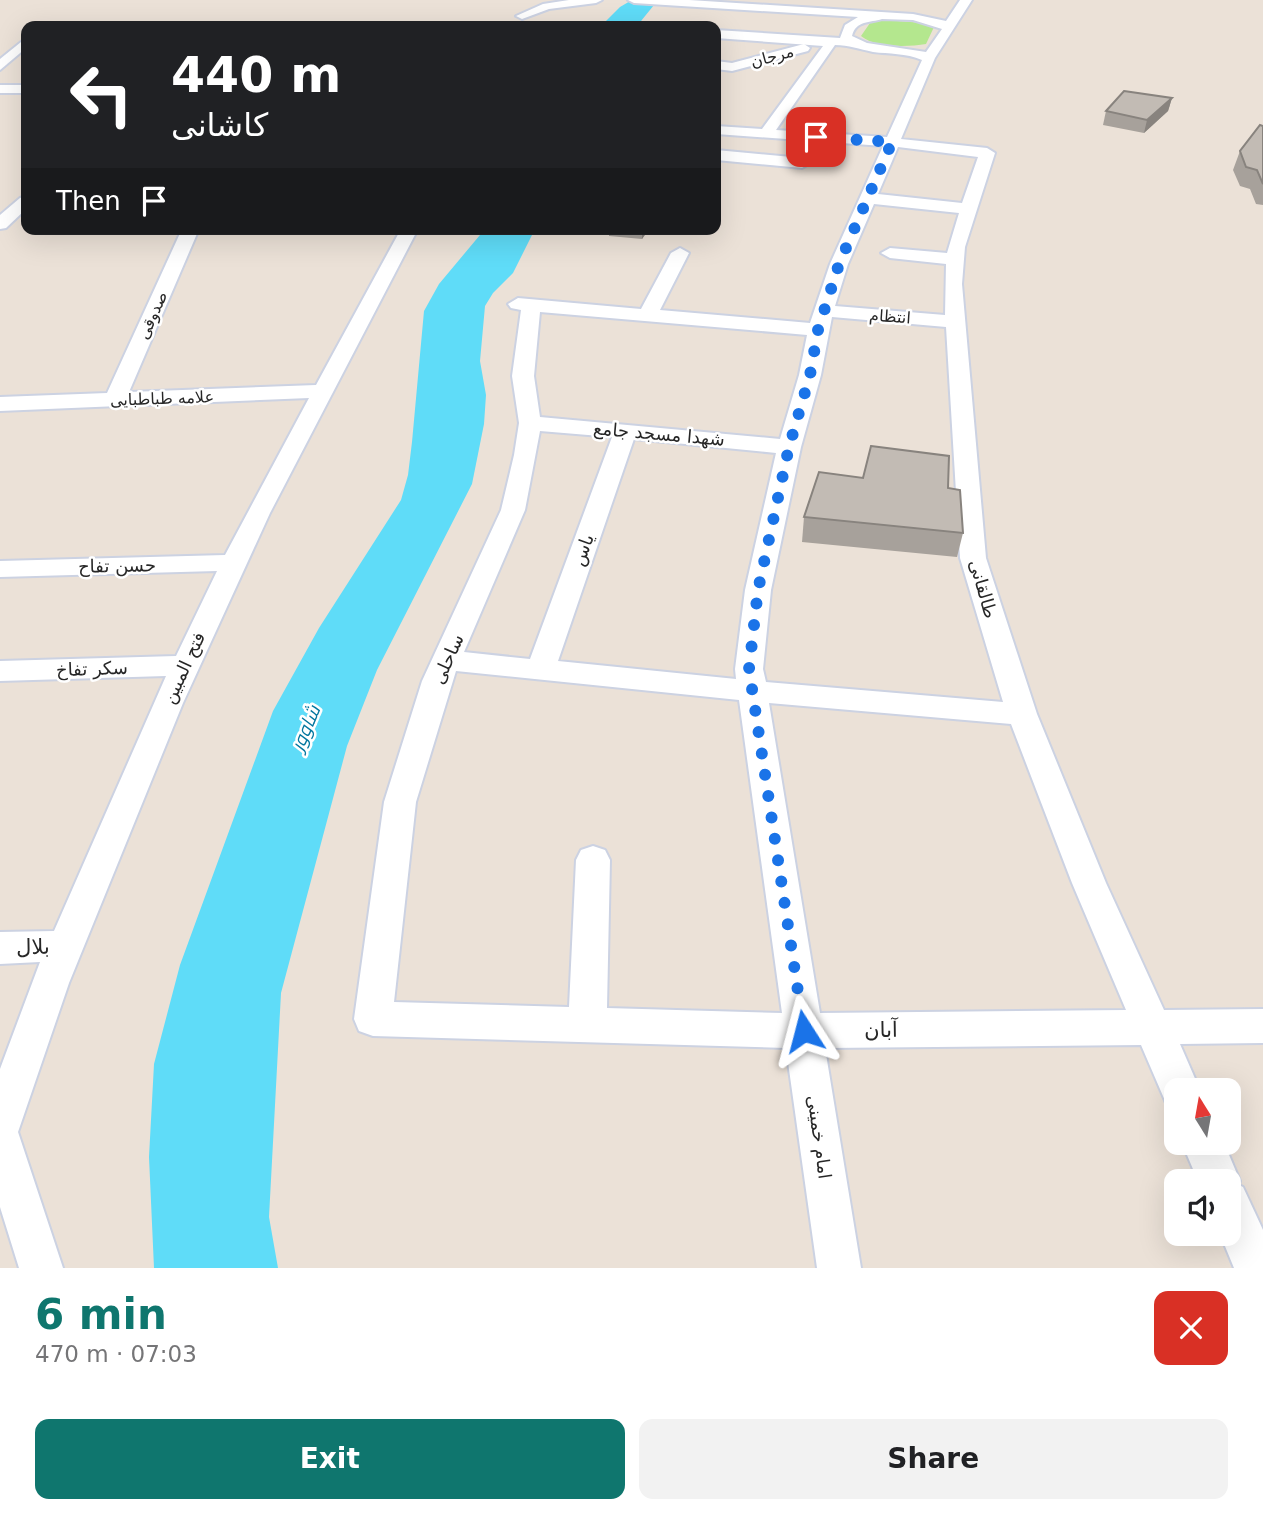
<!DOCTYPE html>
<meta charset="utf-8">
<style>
body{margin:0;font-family:"DejaVu Sans",Cairo,sans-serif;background:#f2f2f2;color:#202124;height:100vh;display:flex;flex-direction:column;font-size:26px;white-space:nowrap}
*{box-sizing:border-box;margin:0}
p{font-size:23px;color:#757577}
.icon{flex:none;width:38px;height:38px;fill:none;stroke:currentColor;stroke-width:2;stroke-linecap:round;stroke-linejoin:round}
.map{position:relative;height:1268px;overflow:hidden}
.drawer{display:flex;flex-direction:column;background:#fff;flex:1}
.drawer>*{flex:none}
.banner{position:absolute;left:21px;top:21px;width:700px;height:214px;border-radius:14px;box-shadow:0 7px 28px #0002;background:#202124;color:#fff;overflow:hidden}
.needle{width:46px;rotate:349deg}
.fabs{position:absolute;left:1164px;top:1078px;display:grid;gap:14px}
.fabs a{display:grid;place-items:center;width:77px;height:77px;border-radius:14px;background:#fff;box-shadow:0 7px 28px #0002;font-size:35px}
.pin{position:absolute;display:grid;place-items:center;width:60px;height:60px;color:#fff;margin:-30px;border-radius:14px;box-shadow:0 4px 10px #0006}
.me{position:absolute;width:77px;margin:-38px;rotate:351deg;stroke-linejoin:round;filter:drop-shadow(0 0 5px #0008)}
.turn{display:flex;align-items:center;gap:24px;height:147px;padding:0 35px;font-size:32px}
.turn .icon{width:91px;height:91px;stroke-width:2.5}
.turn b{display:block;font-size:49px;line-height:60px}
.then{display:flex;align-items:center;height:66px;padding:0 35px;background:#0003;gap:14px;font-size:26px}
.round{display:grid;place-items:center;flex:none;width:74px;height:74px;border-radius:14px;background:#f2f2f2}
.overview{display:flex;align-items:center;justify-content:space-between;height:119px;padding:0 35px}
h1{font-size:42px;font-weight:700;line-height:52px;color:#0f766e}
.action{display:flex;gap:14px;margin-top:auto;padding:14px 35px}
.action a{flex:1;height:80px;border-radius:14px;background:#0f766e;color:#fff;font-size:28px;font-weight:700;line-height:80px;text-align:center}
.action a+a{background:#f2f2f2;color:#202124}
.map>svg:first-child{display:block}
</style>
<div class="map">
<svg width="1263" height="1268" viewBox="0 0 1263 1268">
<rect width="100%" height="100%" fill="#ebe1d7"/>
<path fill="#b4e78e" d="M 883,20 L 924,23 L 934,27 L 926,44 C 908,47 875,48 861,36 L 870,23 Z"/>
<g fill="#5fdcf8">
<polygon points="632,0 658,0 637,26 601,26 620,7"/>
<polygon points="485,229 535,229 513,273 493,293 485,306 480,361 486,395 484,424 472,484 377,670 347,746 281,993 269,1217 278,1268 154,1268 149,1157 154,1064 180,965 273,711 319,628 401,500 408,475 412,442 424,311 439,284"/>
</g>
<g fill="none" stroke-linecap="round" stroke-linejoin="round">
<g stroke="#ccd2e2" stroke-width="4">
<g id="minor">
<polygon points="569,0 602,0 596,3 549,9 522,19 516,16 543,4"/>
<path d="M 628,0 L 689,0 L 913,14 L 946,21 L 960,0 L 972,0 L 935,58 L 901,139 L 987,148 L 995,153 L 965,247 L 962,284 L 986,558 L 1037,714 L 1106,883 L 1164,1010 L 1263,1009 L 1263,1043 L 1180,1044 L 1200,1090 L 1176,1090 L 1176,1107 L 1166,1103 L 1141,1045 L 825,1048 L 861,1268 L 817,1268 L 786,1048 L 373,1036 L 359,1031 L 354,1019 L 384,802 L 422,681 L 501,510 L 514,455 L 519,423 L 512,376 L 521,310 L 511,308 L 508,304 L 518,298 L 641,309 L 671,253 L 680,248 L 689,253 L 660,310 L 810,323 L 830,264 L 883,146 L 716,134 L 716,126 L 762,129 L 823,46 L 716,38 L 716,30 L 840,38 L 845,25 L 858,17 L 634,3 ZM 882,19 L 913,20 L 942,29 L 926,52 L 867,43 L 852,36 C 856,20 870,23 882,19 ZM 835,45 C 849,45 859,49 873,52 C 889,54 906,53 922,60 L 887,137 L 776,130 ZM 898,147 L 978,157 L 962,203 L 878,194 ZM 874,204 L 959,213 L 947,253 L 890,248 L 881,253 L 890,258 L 946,264 L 945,315 L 835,306 L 848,264 ZM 540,312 L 807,335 L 799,375 L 780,439 L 540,417 L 534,376 ZM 832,317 L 946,327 L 960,558 L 1003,702 L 766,682 L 763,669 L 771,590 L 801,447 L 821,375 ZM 540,431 L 612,437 L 530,659 L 464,652 L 525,510 ZM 634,439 L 776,453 L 745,590 L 735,669 L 736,679 L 558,661 ZM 456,671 L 739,700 L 782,1013 L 607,1008 L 610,860 L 605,850 L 593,846 L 581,850 L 576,860 L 569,1007 L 394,1002 L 416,802 ZM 769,703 L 1011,724 L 1072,883 L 1126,1010 L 820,1013 Z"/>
<polygon points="26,38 26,48 0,70 0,59"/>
<polygon points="804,44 810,48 808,51 732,71 716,69 716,61 732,63"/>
<rect x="0" y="85" width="26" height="8"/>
<polygon points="716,150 802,158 810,163 802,168 716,160"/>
<polygon points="26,196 26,209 6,228 0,229 0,215 20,198"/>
<polygon points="182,229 199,229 129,392 316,385 401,229 418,229 270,513 183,703 69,983 18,1132 63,1268 19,1268 0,1207 0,1069 40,962 0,964 0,932 54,931 166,676 0,681 0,661 176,656 217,571 0,577 0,561 225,555 309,398 0,411 0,397 107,393"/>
<polygon points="1182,1143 1224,1143 1240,1181 1239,1185 1243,1187 1263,1230 1263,1268 1234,1268 1220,1234 1228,1234 1228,1181 1198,1181"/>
</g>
</g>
<use href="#minor" fill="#fff" fill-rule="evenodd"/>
</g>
<g fill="#a7a19b">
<polygon points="1172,98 1168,111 1144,133 1103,125 1106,111"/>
<polygon points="1263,126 1263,205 1256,204 1250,189 1240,186 1233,170 1240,151"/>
<polygon points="609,229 649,229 642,239 609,236"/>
<polygon points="863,478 948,488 963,533 957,557 802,542 804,517"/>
</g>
<g fill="#88837e">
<polygon points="1172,98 1168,111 1144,133 1147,120"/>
<polygon points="642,229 649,229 642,239"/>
</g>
<g fill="#c2bbb4" stroke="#88837e" stroke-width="2">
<polygon points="1124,91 1172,98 1147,120 1106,111"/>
<polygon points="1260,125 1263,126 1263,184 1257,170 1246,167 1240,151"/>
<polygon points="871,446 949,456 948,488 960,490 963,533 804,517 819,472 863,478"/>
</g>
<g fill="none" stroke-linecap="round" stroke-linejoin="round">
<polyline stroke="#1a73e8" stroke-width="12" stroke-dasharray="0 21.6" points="804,1031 749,669 758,590 789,447 810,375 818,330 839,264 892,142 816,137"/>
</g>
<g text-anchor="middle" stroke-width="5" stroke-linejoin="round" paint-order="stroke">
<g font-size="16" fill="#272727" stroke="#fff">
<text transform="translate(772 56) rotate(-15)" y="6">مرجان</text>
<text transform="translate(152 315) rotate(-66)" y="6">صدوقی</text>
<text transform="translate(890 316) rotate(4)" y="6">انتظام</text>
<text transform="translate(162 398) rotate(-2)" y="6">علامه طباطبایی</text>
</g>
<g font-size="18" fill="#272727" stroke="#fff">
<text transform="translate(659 434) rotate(5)" y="6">شهدا مسجد جامع</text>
<text transform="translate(583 550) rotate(-70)" y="6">یاس</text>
<text transform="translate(117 566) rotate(-1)" y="6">حسن تفاح</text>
<text transform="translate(983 589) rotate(74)" y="6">طالقانی</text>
<text transform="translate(448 659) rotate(-66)" y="6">ساحلی</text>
<text transform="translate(184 668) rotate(-65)" y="6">فتح المبین</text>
<text transform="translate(92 669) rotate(-2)" y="6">سکر تفاخ</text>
<text transform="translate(819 1137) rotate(82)" y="6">امام خمینی</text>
</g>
<g font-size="19" font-style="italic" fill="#03769f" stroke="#fff">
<text transform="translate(305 728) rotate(-67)" y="7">شاوور</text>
</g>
<g font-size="21" fill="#272727" stroke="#fff">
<text transform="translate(33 947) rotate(-1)" y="7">بلال</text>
<text transform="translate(881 1030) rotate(-1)" y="7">آبان</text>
</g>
</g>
</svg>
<div class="fabs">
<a><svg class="needle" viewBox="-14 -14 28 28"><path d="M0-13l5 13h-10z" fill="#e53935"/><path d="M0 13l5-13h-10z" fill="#757577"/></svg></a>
<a><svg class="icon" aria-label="sound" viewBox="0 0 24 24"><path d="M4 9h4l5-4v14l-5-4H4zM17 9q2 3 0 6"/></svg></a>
</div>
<div class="pin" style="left:816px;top:137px;background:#d93025"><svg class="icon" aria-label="arrive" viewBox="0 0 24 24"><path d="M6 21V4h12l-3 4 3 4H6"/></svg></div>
<svg class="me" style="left:804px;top:1031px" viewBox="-20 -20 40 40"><path d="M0-17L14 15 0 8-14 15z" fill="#1a73e8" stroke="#fff" stroke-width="4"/></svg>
<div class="banner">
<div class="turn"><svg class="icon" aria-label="left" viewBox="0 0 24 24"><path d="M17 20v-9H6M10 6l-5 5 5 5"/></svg><div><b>440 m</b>کاشانی</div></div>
<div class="then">Then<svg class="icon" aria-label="arrive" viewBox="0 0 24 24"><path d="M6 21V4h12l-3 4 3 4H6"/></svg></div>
</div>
</div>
<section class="drawer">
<div class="overview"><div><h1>6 min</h1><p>470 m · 07:03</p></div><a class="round" style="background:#d93025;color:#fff"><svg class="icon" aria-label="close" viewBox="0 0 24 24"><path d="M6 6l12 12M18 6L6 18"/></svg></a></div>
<div class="action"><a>Exit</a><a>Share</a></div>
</section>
